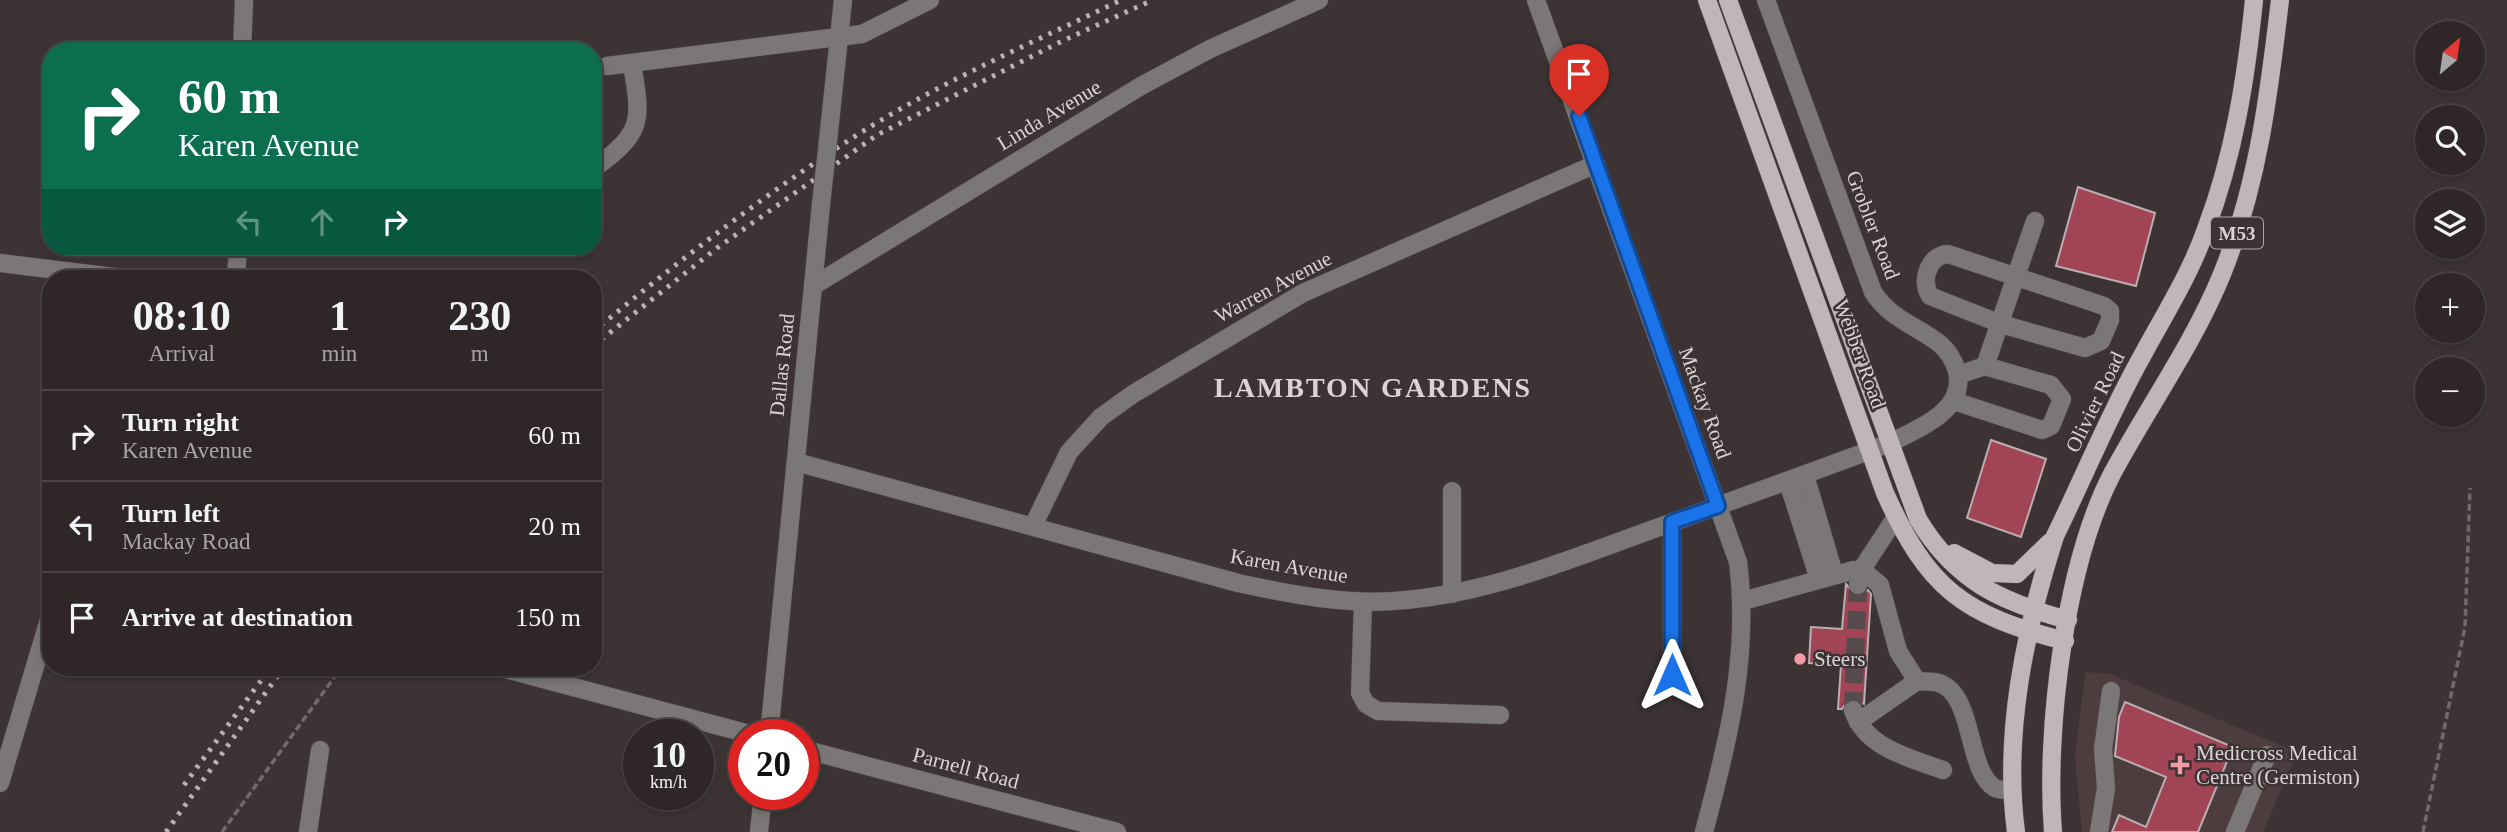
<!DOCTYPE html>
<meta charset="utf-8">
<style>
body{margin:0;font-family:"Times New Roman",serif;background:#362e2f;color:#f1f3f6;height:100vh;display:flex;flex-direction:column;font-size:26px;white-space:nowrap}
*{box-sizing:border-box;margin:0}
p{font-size:23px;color:#a7a5a7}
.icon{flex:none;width:38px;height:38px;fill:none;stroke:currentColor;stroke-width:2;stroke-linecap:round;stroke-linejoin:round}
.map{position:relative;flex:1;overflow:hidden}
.details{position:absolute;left:42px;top:270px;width:560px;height:406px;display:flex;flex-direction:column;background:#2e2627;border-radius:28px;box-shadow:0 4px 10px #0003,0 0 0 2px #494344}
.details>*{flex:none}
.banner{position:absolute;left:42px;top:42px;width:560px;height:214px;border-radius:28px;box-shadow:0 4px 10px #0003,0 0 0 2px #494344;background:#0b6e4f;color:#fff;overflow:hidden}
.needle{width:46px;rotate:29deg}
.buttons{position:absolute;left:2415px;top:21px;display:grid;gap:14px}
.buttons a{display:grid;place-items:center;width:70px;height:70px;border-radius:50%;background:#2e2627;box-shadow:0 4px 10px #0003,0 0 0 2px #494344;font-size:35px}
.speed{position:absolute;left:623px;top:719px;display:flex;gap:14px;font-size:35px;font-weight:700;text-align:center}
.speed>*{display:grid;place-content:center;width:91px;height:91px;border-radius:50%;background:#2e2627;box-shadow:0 4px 10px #0003,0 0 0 2px #494344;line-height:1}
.speed small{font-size:18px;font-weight:400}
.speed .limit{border:10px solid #d22;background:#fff;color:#111}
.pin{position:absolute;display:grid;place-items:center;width:60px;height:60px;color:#fff;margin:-72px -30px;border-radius:50% 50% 50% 0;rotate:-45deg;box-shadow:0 0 7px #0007}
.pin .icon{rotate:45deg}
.me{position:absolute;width:77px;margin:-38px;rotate:0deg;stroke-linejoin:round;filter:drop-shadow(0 0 5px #0008)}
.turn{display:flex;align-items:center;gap:24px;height:147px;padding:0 21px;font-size:32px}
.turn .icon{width:91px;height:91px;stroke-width:2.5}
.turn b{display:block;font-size:49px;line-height:60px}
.lanes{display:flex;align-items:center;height:66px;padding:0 21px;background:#0003;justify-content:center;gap:35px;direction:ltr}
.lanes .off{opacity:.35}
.eta{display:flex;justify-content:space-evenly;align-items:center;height:119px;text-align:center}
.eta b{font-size:42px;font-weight:800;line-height:49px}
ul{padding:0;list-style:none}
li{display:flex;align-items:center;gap:21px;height:91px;padding:0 21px;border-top:2px solid #494344}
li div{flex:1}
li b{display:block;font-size:26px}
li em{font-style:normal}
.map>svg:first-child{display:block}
</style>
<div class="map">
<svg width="2507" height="832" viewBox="0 0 2507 832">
<rect width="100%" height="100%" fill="#3d3334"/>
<polygon fill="#4d3d3e" points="2085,672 2110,674 2297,752 2263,832 2082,832 2075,757"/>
<g fill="#a14556" stroke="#baaeb0" stroke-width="2">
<polygon points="2078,187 2155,213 2136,286 2056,266"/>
<polygon points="1991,440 2046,459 2021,537 1967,518"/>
<polygon points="1846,584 1856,596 1863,595 1868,590 1871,594 1864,704 1849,699 1842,709 1838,709 1841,665 1809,663 1811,627 1842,629"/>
<polygon points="2125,702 2233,747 2198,832 2112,832 2119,815 2146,827 2166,777 2115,756 2119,717"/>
</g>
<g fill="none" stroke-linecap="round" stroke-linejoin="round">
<polyline stroke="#554b4c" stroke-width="18" stroke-dasharray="18 9" stroke-linecap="butt" points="1853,710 1858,585"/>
<g stroke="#595051" stroke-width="19">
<g id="minor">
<path d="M 1536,0 L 1738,562 C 1750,656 1728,742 1704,832"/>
<polyline points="242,51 244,0"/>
<polyline points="607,66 862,34 930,0"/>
<polyline points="828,141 843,0"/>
<path d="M 593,169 C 643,133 642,122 632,64"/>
<path d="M 1948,254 L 2104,306 L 2110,311 L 2110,320 L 2101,341 L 2085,348 L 2001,324 L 1930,296 C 1920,280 1929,255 1948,254 Z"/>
<polyline points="0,263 122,278"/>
<polyline points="236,278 238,247"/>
<polyline points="813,286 1141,86 1210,49 1319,0"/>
<polyline points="1958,375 1985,366 2035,221"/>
<polyline points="1954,401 2042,430 2051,426 2062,399 2051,385 1985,366"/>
<path d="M 796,462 L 1238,583 C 1293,595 1350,606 1406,600 C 1489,592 1563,562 1640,534 C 1724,504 1807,474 1890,443 C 1917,429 1967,411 1957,371 C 1954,361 1948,351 1940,344 C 1916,325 1891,320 1873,292 L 1766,0"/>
<polyline points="1805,475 1834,574"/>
<polyline points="1788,482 1819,579"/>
<polyline points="1452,491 1452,594"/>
<polyline points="1033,526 1069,452 1101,417 1133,394 1303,293 1596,164"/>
<polyline points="1858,585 1860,572 1896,517"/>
<polyline points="1743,601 1854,570 1868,575 1880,585 1898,651 1917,681 1858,722"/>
<polyline points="1363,602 1360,693 1366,704 1378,711 1500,715"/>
<polyline points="498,667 753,735"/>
<polyline points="1672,675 1672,522"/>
<path d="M 1917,681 C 1924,682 1933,681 1939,683 C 1975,695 1966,771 1995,788 C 1999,790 2007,790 2011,791"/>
<path d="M 1853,710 C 1865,748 1910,758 1943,770"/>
<polyline points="769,735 821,204"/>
<polyline points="803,749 1117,832"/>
<polyline points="0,783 51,613"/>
<polyline points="308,832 320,750"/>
<polyline points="759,832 763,794"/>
<polyline points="2099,832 2106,788 2103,749 2111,691"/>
<polyline points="2235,832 2267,755"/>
</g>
</g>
<g stroke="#595051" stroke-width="19">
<g id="major">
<path d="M 1707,0 L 1885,493 C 1928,589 1963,615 2065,641"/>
<path d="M 1728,0 L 1918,519 C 1955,581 2001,602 2068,620"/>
<polyline points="1954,553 1992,573 2017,574 2050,542"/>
<path d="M 2016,832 C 2003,734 2025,630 2055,536 C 2084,477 2109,415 2141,358 C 2164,315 2190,275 2206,229 C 2234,155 2246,79 2254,0"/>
<path d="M 2053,832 C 2045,730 2065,565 2112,474 C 2148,407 2193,345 2222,274 C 2258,185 2269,94 2280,0"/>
</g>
</g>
<g stroke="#72696a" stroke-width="3.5" stroke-dasharray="7 3.5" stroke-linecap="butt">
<polyline points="222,832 336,675"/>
<polyline points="2423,832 2465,627 2470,488"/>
</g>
<use href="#minor" stroke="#7c7777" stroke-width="18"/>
<use href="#major" stroke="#c0b6b7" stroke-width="18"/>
<g stroke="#bab3b4" stroke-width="5" stroke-dasharray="3.5 7" stroke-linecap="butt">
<path d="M 593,332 C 677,262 765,194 857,135 C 940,82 1032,43 1121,0"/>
<polyline points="593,346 717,248 877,135 1062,41 1153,0"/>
<polyline points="184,785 271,667"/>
<polyline points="166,832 284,667"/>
</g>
<g stroke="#595051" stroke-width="19" stroke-linecap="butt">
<polyline id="minor-bridge" points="821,204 828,141"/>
</g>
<use href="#minor-bridge" stroke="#7c7777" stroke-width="18"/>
</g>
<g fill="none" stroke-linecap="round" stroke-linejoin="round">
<g stroke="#114b97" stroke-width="18">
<polyline id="route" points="1579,116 1718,506 1672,522 1672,675"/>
</g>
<use href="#route" stroke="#1a73e8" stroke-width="12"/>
</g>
<g fill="#f49aa6" stroke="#3d3334" stroke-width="2.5">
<circle cx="1800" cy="659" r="7"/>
<path d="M2176.5 754.5h7v7h7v7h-7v7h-7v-7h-7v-7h7z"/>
</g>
<g text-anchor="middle" stroke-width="5" stroke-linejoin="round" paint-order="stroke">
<rect fill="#3d3334" stroke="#aba4a5" stroke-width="2" x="2211" y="217.5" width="52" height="31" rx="5"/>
<g font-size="19" font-weight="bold" fill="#dad4d5">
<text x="2237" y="240">M53</text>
</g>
<g font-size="21" fill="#dad4d5" stroke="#3d3334">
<text transform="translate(1049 115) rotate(-31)" y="7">Linda Avenue</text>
<text transform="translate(1873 225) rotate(69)" y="7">Grobler Road</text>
<text transform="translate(1273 287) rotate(-28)" y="7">Warren Avenue</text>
<text transform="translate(1860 354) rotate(70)" y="7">Webber Road</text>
<text transform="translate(782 365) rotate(-84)" y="7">Dallas Road</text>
<text transform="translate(2095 402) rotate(-64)" y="7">Olivier Road</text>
<text transform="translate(1705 403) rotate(70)" y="7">Mackay Road</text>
<text transform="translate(1289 566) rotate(10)" y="7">Karen Avenue</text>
<text transform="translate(966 768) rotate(15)" y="7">Parnell Road</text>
</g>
<g font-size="21" fill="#dad4d5" stroke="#3d3334" text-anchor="start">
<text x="1814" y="666">Steers</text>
<text x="2196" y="760">Medicross Medical<tspan x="2196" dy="24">Centre (Germiston)</tspan></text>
</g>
<g font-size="28" font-weight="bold" letter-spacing="2" fill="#dad4d5" stroke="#3d3334">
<text x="1373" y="397">LAMBTON GARDENS</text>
</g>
</g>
</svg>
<div class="buttons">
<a><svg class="needle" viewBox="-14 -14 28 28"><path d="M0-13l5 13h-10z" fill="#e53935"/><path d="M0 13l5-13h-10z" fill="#a7a5a7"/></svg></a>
<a><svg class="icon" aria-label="search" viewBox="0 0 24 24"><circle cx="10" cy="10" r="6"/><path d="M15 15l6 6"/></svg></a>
<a><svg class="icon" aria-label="layers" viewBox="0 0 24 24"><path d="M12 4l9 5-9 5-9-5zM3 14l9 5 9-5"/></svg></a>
<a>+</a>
<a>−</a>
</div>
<div class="speed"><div>10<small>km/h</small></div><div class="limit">20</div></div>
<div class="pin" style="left:1579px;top:116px;background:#d93025"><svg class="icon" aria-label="arrive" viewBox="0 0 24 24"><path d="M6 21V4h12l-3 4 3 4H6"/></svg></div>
<svg class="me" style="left:1672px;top:675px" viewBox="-20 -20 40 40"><path d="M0-17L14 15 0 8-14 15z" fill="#1a73e8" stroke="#fff" stroke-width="4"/></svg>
<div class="banner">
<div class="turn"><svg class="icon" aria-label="right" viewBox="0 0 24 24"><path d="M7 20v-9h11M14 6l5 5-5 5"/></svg><div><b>60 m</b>Karen Avenue</div></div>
<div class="lanes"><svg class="icon off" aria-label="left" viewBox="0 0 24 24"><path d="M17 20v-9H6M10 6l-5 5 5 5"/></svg><svg class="icon off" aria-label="ahead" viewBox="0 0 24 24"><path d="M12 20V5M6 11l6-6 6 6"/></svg><svg class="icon" aria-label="right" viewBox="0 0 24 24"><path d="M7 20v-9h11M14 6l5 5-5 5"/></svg></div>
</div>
<section class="details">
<div class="eta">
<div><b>08:10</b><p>Arrival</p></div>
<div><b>1</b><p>min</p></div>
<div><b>230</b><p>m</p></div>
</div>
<ul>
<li><svg class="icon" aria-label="right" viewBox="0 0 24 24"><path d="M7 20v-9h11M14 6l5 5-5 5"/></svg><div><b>Turn right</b><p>Karen Avenue</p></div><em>60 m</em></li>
<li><svg class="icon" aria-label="left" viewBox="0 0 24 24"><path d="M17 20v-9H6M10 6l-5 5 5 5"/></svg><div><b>Turn left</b><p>Mackay Road</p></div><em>20 m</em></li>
<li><svg class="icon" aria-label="arrive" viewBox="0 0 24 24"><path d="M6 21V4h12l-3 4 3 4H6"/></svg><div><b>Arrive at destination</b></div><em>150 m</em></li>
</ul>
</section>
</div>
